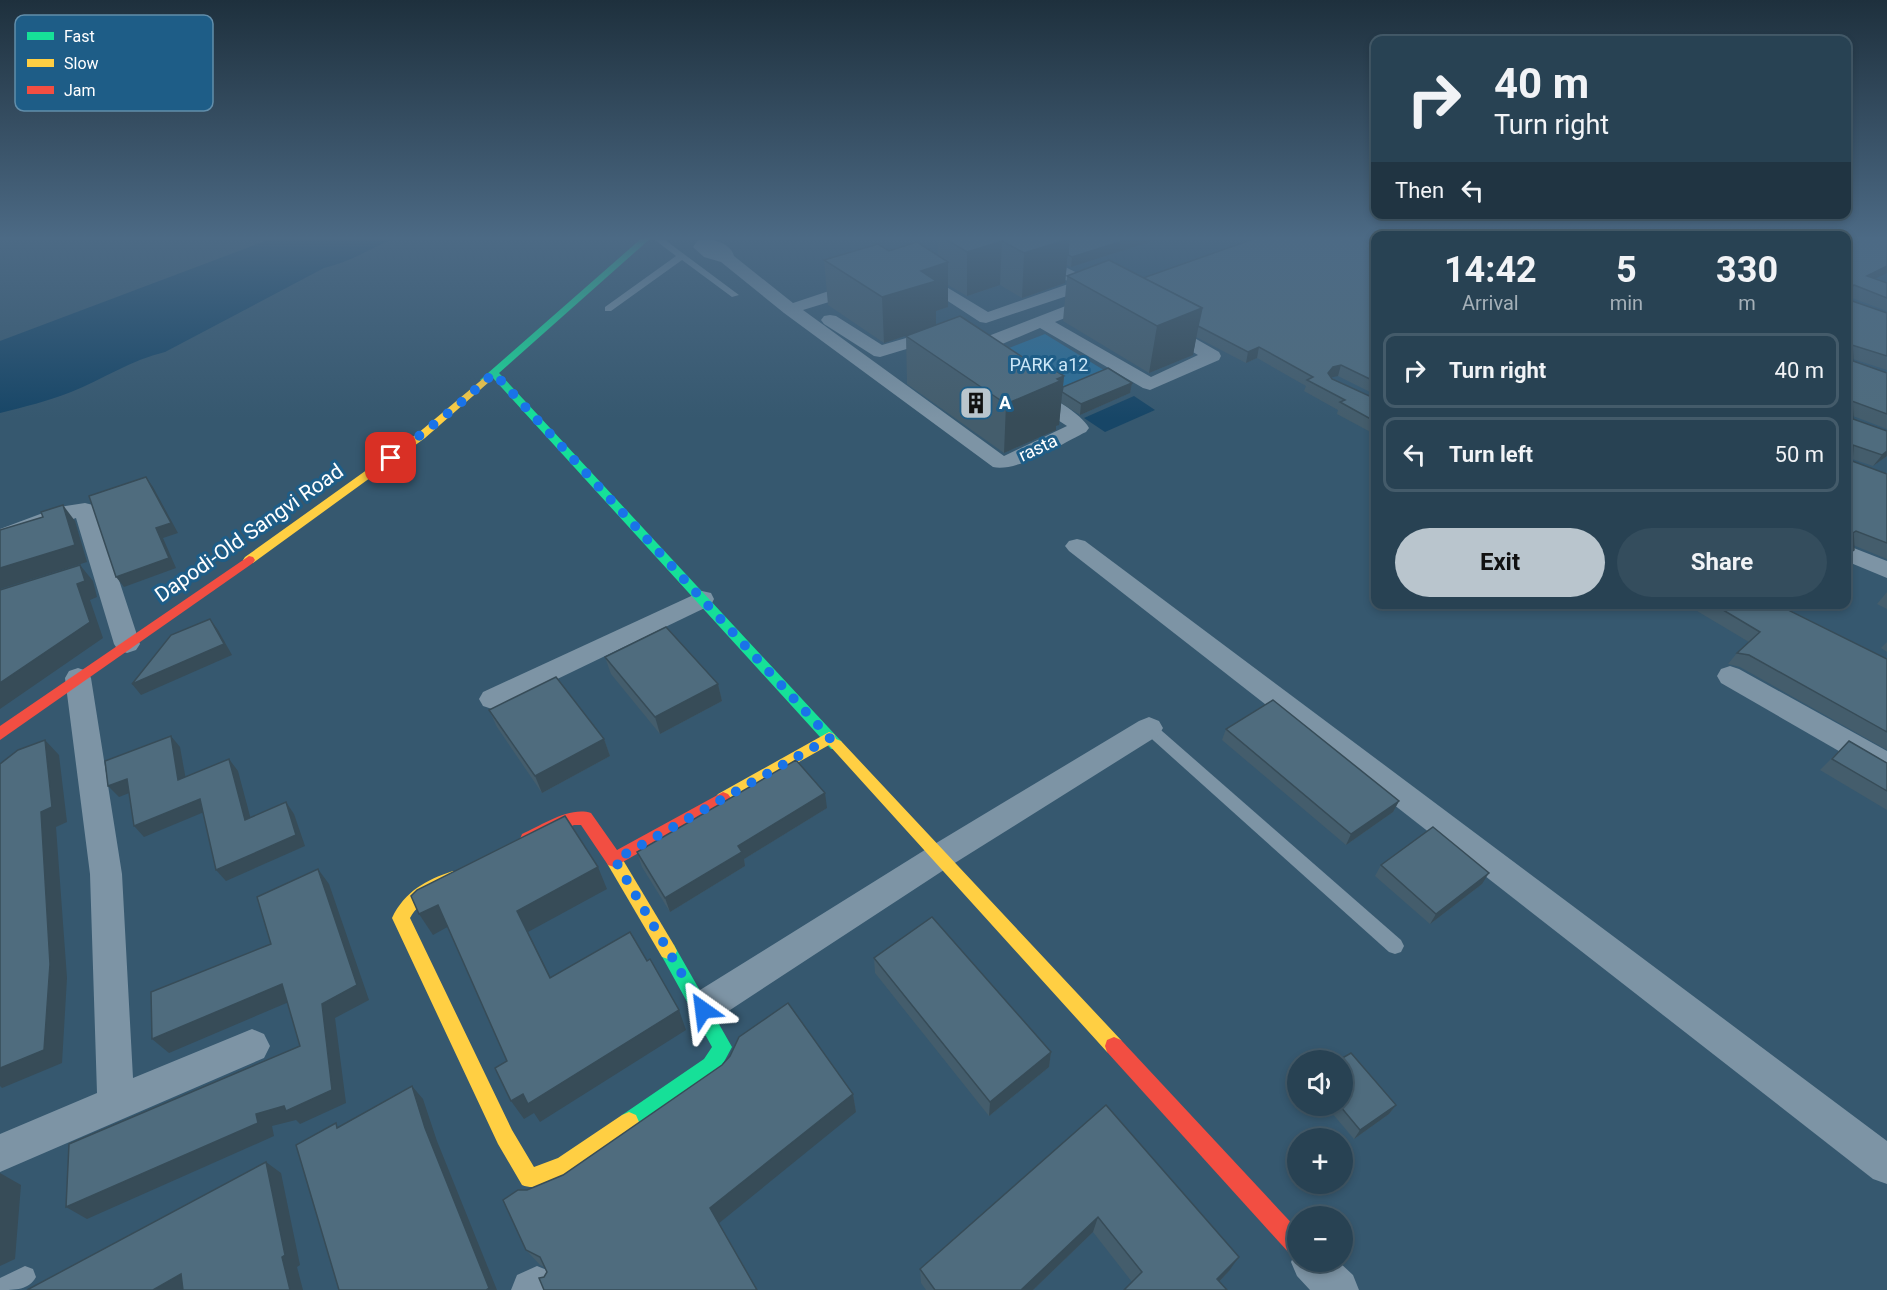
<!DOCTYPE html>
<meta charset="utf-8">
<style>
body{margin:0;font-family:Roboto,sans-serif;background:#344d5d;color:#f1f3f6;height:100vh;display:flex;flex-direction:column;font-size:22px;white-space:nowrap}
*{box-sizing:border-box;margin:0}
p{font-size:20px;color:#a5b0b8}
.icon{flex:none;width:33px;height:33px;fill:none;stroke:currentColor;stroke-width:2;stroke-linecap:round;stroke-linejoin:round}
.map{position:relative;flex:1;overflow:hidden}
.sheet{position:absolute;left:1371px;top:231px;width:480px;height:378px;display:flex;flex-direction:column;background:#284253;border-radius:12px;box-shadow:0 3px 9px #0003,0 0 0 2px #445b6a}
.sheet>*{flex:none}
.banner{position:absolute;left:1371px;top:36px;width:480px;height:183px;border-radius:12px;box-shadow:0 3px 9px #0003,0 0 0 2px #445b6a;background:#284253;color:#f1f3f6;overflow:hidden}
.buttons{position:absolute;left:1287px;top:1050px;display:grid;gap:12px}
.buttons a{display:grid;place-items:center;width:66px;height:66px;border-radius:50%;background:#284253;box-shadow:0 3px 9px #0003,0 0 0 2px #445b6a;font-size:30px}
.pin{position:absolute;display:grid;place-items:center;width:51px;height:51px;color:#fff;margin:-26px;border-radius:12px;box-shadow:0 3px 9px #0006}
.me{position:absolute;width:66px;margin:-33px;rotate:329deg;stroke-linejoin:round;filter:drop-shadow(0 0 4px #0008)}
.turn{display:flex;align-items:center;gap:21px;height:126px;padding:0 24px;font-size:27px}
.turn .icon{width:78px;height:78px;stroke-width:2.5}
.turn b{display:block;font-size:42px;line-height:51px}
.then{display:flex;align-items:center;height:57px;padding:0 24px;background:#0003;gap:12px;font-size:22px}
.eta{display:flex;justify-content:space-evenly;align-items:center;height:102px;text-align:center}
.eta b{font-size:36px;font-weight:700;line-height:42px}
.button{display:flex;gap:12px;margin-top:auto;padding:12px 24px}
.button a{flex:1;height:69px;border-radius:36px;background:#b9c5cd;color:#111;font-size:24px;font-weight:700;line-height:69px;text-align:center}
.button a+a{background:#344d5d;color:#f1f3f6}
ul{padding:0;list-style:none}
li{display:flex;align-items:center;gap:18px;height:75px;margin:0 12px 9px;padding:0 12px;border:3px solid #445b6a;border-radius:12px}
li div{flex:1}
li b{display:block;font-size:22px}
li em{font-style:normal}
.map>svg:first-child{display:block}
</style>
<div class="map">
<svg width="1887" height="1290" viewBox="0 0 1887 1290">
<rect width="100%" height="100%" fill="#36586f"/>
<polygon fill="#296e99" points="1045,334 1107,372 1052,395 991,355"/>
<g fill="#174667">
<path d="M 276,237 L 396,237 C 372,248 350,262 324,268 L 165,352 C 131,360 103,379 71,392 C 48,401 24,407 0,413 L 0,341 Z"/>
<polygon points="1134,396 1155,410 1105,432 1084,418"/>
</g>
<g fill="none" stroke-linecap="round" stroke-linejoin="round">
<g fill="#7d94a5" fill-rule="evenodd">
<polygon points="651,237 661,237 739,295 732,297 682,260 611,311 605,311 605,307 676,256"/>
<polygon points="1149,722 1154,724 1401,940 1404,946 1401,952 1395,954 1389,952 1144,732 1142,728 1144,724"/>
<path d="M 25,1266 L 33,1269 L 36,1277 C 29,1290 15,1290 0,1290 L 0,1278 Z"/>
</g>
<g fill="#7d94a5" fill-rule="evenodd">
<path d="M 704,238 C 716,240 731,244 734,256 L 793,303 L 853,283 L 865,283 L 867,287 L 865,291 L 803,310 L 1004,456 L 1067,426 L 1024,398 L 1021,394 L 1024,390 C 1039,386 1082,414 1089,428 L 1086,432 C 1063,443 1016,473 993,467 L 784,313 L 721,262 L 704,257 L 693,247 L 698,240 Z"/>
<polygon points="1036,252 1091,280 1093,284 1091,288 986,323 980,322 911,277 919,272 925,274 988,312 1071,283 1030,260 1028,257"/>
<polygon points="1094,295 1100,296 1103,300 1100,304 1055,322 1151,377 1198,355 1158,332 1155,328 1158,324 1170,324 1219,352 1221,356 1219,360 1150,390 1143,388 1040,328 974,356 962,356 957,351 960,347"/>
<polygon points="830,315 836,316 882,345 937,329 943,330 946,334 943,338 880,357 874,356 824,324 821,320 824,316"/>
<polygon points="85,503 93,505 96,510 140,644 136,650 127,653 118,650 114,644 76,518 0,544 0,529 59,507"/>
<polygon points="1077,539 1085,541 1887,1141 1887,1184 1873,1179 1069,551 1065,546 1069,541"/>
<polygon points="1846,545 1887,561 1887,578 1846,561"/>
<polygon points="702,591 711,593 714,599 711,605 501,706 492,709 483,706 479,699 483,692"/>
<polygon points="1730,666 1739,669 1887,751 1887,776 1877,773 1721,683 1717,676 1721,669"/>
<polygon points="78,668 87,671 91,678 122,874 133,1078 252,1029 264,1034 270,1046 264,1058 0,1172 0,1134 97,1093 90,874 65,678 69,671"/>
<polygon points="1149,717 1159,721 1163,728 1159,735 950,866 724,1014 712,1018 700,1014 695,1002 700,990 928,848 1139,721"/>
<polygon points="1298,1247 1298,1262 1339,1262 1353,1275 1359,1290 1310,1290 1297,1276 1291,1262"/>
<polygon points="537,1266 552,1272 558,1287 556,1290 511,1290 517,1275"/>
</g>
<g fill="#16e098" fill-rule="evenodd">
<polygon points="643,237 652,237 499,373 841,741 843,745 841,749 831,749 493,378 485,383 480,380"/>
<polygon points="668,943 674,945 732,1047 718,1073 629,1132 622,1129 619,1122 622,1115 704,1059 712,1047 659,951 662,945"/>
</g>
<g fill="#ffcf43" fill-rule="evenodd">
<polygon points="485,377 490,380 489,382 425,438 253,563 245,563 243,560 245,557 417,434"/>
<polygon points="829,732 834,734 836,739 841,741 1121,1040 1123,1046 1121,1052 1114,1055 1107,1052 829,745 728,802 723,804 718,802 715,798 718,794"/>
<polygon points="614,853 620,855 674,945 677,951 674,957 668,959 662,957 608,865 606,860 608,855"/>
<path d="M 453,871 L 459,873 L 461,878 L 459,883 C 440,891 421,899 410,918 L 512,1130 L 534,1167 L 558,1158 L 622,1115 L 629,1112 L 636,1115 L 639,1122 L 636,1129 C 612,1146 552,1198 522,1185 L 498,1144 L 392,918 C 405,891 426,880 453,871 Z"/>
</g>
<g fill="#f24e42" fill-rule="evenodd">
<polygon points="249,556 253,557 255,560 253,563 0,740 0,726"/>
<path d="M 723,792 L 728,794 L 731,798 L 728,802 L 614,867 L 608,865 L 581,825 L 574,825 L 528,846 L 522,844 L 520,839 L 522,834 C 541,826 569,806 591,813 L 617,850 Z"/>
<polygon points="1114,1037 1121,1040 1298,1230 1298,1256 1290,1254 1107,1052 1105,1046 1107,1040"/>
</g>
</g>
<g fill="#445d6c">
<polygon points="938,237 1165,237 1071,267 1067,265 1065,283 1022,298 1000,285 967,296 948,285 948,307 936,311 936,325 1064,376 1063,387 1132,383 1130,393 1080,415 1061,403 1059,425 1056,426 1056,430 1004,453 907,384 906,336 917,332 884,343 828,305 824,260 889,251 938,256"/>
<polygon points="1256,237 1357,237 1376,247 1376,395 1338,376 1331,377 1332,379 1376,399 1376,435 1337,414 1338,410 1304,391 1306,386 1257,358 1246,363 1196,337 1193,355 1149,373 1063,321 1067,276 1143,278 1256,238"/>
<polygon points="1363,237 1376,237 1376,244"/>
<polygon points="1846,237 1875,279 1887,283 1887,311 1852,298 1852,301 1887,313 1887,370 1853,359 1853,361 1887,373 1887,429 1853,416 1853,419 1887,431 1887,456 1873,466 1852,459 1852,461 1887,474 1887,559 1853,545 1854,550 1846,559"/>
<polygon points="1887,592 1887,609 1877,604"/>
<polygon points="1701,604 1776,604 1887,659 1887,750 1740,667 1728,664 1737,653 1749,642 1697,611"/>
<polygon points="1887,642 1887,652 1881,648"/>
<polygon points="605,657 718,684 722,701 660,734 611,674"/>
<polygon points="489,710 604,739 610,756 542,793 497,727"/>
<polygon points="1226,729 1399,801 1393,812 1346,845 1222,740"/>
<polygon points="1849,741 1887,763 1887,810 1820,770"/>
<polygon points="827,808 744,859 745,866 670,912 642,867 637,852"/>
<polygon points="1381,865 1482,884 1430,924 1375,876"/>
<polygon points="874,958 1051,1052 1049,1067 989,1116 875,973"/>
<polygon points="853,1094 856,1112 544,1277 547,1272 544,1267 540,1265 526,1250 527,1190 563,1175"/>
<polygon points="1106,1105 1229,1271 1219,1282 1132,1282 1093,1232 1033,1290 926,1290 921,1283 920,1269"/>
<polygon points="1396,1105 1389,1114 1354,1139 1326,1106"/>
</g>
<g fill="#374c58">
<polygon points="1135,237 1165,237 1071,267 1072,257"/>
<polygon points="1069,239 1065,283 1022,298 1024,253"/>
<polygon points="1002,241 1000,285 967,296 967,252"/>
<polygon points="948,262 948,307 936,311 936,326 884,343 882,297 921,271"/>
<polygon points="1887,266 1887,273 1860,286 1867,276"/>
<polygon points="1202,308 1193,355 1149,373 1157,326"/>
<polygon points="1259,347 1257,358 1246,363 1248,352"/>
<polygon points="1341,365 1338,376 1329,378 1328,373 1333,367"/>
<polygon points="1064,376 1059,425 1056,426 1056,430 1004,453 1006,404"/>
<polygon points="1132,383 1130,393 1080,415 1081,404"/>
<polygon points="1887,451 1887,456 1873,466 1882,455"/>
<polygon points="146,477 153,487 178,533 163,538 176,568 124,587 116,577 156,528"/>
<polygon points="63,505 75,521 87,562 0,589 0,568"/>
<polygon points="80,565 93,581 97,597 90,600 103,638 0,709 0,683 77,584"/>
<polygon points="210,619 218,630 232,655 141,695 132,684"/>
<polygon points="718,684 722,701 660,734 655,717"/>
<polygon points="171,736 180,747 188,791 178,780"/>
<polygon points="604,739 610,756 542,793 535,776"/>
<polygon points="45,740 59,755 67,822 56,827 67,978 62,1063 2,1088 0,1086 0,1068 41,812"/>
<polygon points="229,759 238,771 254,831 245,820"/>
<polygon points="127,779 137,790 119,797 108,786"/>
<polygon points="825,793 827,808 744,859 745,866 670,912 665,898 738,846"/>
<polygon points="200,799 209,810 144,837 134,826"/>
<polygon points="1399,801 1393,812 1346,845 1351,834"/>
<polygon points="286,802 294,814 305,846 226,881 216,870"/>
<polygon points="598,867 607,889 528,932 561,998 550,978 517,911"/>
<polygon points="318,869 329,884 369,1000 335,1018 346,1103 300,1124 296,1120 272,1126 274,1136 87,1219 66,1207 256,1114 284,1106 322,1004"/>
<polygon points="1489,873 1482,884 1430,924 1436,914"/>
<polygon points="438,905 451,925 433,935 419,914"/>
<polygon points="282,984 296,999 169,1053 152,1039"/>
<polygon points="679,1010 686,1030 540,1122 534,1113 524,1119 511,1101 523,1094"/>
<polygon points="1051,1052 1049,1067 989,1116 990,1102"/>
<polygon points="412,1086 423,1099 437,1141 497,1290 486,1290 425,1128"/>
<polygon points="853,1094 856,1112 718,1224 710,1208"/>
<polygon points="1396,1105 1389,1114 1354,1139 1360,1130"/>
<polygon points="266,1162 281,1173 300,1265 297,1267 303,1290 290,1290 282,1257"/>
<polygon points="0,1173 21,1185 15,1259 0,1266"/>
<polygon points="1098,1217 1093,1232 1033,1290 1021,1290"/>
<polygon points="1239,1257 1229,1271 1211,1290 1217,1279"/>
<polygon points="181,1274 188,1290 153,1290"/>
</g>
<g fill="#4f6c7e" stroke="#374c58" stroke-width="1.5">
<polygon points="942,237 1067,237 1069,239 1024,253 1002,241 967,252"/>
<polygon points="1067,237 1135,237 1072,257 1068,255 1069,239"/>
<polygon points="1259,237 1357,237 1376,247 1376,382 1341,365 1333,367 1328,373 1332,379 1376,399 1376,422 1340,402 1345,400 1307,380 1313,377 1259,347 1248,352 1198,326 1202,308 1143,278"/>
<polygon points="1846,237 1880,237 1887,240 1887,266 1867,276 1887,283 1887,298 1854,285 1851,288 1852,301 1887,313 1887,356 1852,345 1853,361 1887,373 1887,414 1852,401 1853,419 1887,431 1887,451 1882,455 1853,445 1852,461 1887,474 1887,543 1856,531 1853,533 1854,550 1846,556"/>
<polygon points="917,242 948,262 921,271 936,281 882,297 824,260 878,244 889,251"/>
<polygon points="1109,260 1202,308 1157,326 1067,276"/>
<polygon points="960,316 1033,364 1040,361 1064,376 1057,379 1060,381 1006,404 906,336"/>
<polygon points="1108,368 1132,383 1081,404 1062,392 1063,387"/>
<polygon points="146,477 171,523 156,528 169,558 116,577 89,496"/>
<polygon points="63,505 75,545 0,568 0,530 43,517 41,512"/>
<polygon points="80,565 85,581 77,584 90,622 0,683 0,590"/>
<polygon points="1713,604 1776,604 1887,659 1887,732 1749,655 1737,653 1760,632"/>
<polygon points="210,619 224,644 132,684 171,635"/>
<polygon points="666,627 718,684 655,717 605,657"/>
<polygon points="556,677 604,739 535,776 489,710"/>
<polygon points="1273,700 1399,801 1351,834 1226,729"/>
<polygon points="171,736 178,780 229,759 245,820 286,802 296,835 216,870 200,799 134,826 127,779 108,786 105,761"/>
<polygon points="45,740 52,807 41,812 50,964 44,1050 0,1068 0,764 18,750"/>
<polygon points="1849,741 1887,763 1887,791 1832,759"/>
<polygon points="796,760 825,793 738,846 742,852 665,898 637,852"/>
<polygon points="565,816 598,867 517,911 550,978 630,932 647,961 650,959 679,1010 528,1104 523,1094 511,1101 495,1068 507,1061 438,905 419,914 411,896 417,890"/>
<polygon points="1433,827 1489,873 1436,914 1381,865"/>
<polygon points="318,869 357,985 322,1004 332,1090 286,1111 284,1106 256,1114 258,1123 66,1207 69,1144 300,1046 282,984 152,1039 151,992 271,944 257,897"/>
<polygon points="932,917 1051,1052 990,1102 874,958"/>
<polygon points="788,1003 853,1094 710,1208 757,1290 544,1290 539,1278 544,1277 547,1272 540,1257 526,1250 503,1200 518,1190 527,1190 563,1175 722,1065 730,1056 739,1037"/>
<polygon points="1351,1053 1396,1105 1360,1130 1340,1106 1342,1106 1342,1060 1339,1060"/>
<polygon points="412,1086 425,1128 489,1288 486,1290 339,1290 296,1145 336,1123 337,1128"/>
<polygon points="1106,1105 1239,1257 1217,1279 1227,1290 1124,1290 1142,1272 1098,1217 1021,1290 935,1290 920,1269"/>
<polygon points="266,1162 285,1255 282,1257 290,1290 183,1290 181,1274 153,1290 27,1290"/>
</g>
<linearGradient id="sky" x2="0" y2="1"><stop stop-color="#1e303d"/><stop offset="0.57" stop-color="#4c6a85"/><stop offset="1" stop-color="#4c6a85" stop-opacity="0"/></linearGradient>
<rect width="1887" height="418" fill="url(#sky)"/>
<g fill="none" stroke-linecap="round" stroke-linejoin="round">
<polyline stroke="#1a73e8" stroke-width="10" stroke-dasharray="0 18" points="391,458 456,407 494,373 830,738 615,860 703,1010"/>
</g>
<defs>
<g id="building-square" transform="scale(1.725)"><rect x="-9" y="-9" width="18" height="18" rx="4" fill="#b9c5cd" stroke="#1e5d87"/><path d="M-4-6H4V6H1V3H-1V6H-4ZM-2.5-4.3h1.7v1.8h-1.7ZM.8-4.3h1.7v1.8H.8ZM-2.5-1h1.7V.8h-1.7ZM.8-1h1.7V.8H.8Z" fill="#111"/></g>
</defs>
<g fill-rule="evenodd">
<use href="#building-square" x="976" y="403"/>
</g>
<g text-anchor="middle" stroke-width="6" stroke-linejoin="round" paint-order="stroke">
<g font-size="18" fill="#cce7f8" stroke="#1e5d87">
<text x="1049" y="371">PARK a12</text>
</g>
<g font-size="18" font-weight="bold" fill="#fff" stroke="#1e5d87" text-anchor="start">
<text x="999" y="409">A</text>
</g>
<g font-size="18" fill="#fff" stroke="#1e5d87">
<text transform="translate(1038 448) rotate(-25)" y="6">rasta</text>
</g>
<g font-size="21" fill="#fff" stroke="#1e5d87">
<text transform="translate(249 533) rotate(-35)" y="7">Dapodi-Old Sangvi Road</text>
</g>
</g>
<rect x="15" y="15" width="198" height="96" rx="9" fill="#1e5d87" stroke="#628eab" stroke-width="1.5"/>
<rect x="27" y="32" width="27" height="8" fill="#16e098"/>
<rect x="27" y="59" width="27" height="8" fill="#ffcf43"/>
<rect x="27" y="86" width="27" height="8" fill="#f24e42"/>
<g font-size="16" fill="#fff">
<text x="64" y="42">Fast</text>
<text x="64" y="69">Slow</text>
<text x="64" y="96">Jam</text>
</g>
</svg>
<div class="buttons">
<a><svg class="icon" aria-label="sound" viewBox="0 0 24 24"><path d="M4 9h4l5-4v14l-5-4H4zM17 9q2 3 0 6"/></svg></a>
<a>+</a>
<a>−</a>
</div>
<div class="pin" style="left:391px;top:458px;background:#d93025"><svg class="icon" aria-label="arrive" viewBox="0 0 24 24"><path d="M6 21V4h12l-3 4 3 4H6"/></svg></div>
<svg class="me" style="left:703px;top:1010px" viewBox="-20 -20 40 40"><path d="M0-17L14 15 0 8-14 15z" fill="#1a73e8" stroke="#fff" stroke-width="4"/></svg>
<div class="banner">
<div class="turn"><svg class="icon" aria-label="right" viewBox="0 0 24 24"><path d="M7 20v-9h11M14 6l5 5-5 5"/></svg><div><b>40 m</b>Turn right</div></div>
<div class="then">Then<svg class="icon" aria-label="left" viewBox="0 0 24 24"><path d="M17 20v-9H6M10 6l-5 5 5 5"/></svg></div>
</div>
<section class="sheet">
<div class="eta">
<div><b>14:42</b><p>Arrival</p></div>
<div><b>5</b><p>min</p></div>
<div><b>330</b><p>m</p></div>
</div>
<ul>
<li><svg class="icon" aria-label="right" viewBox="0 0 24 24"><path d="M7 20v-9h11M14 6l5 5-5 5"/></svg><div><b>Turn right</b></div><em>40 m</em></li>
<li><svg class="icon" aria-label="left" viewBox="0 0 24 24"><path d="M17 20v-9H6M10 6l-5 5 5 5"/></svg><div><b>Turn left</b></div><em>50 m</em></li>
</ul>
<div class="button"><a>Exit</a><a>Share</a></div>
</section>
</div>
